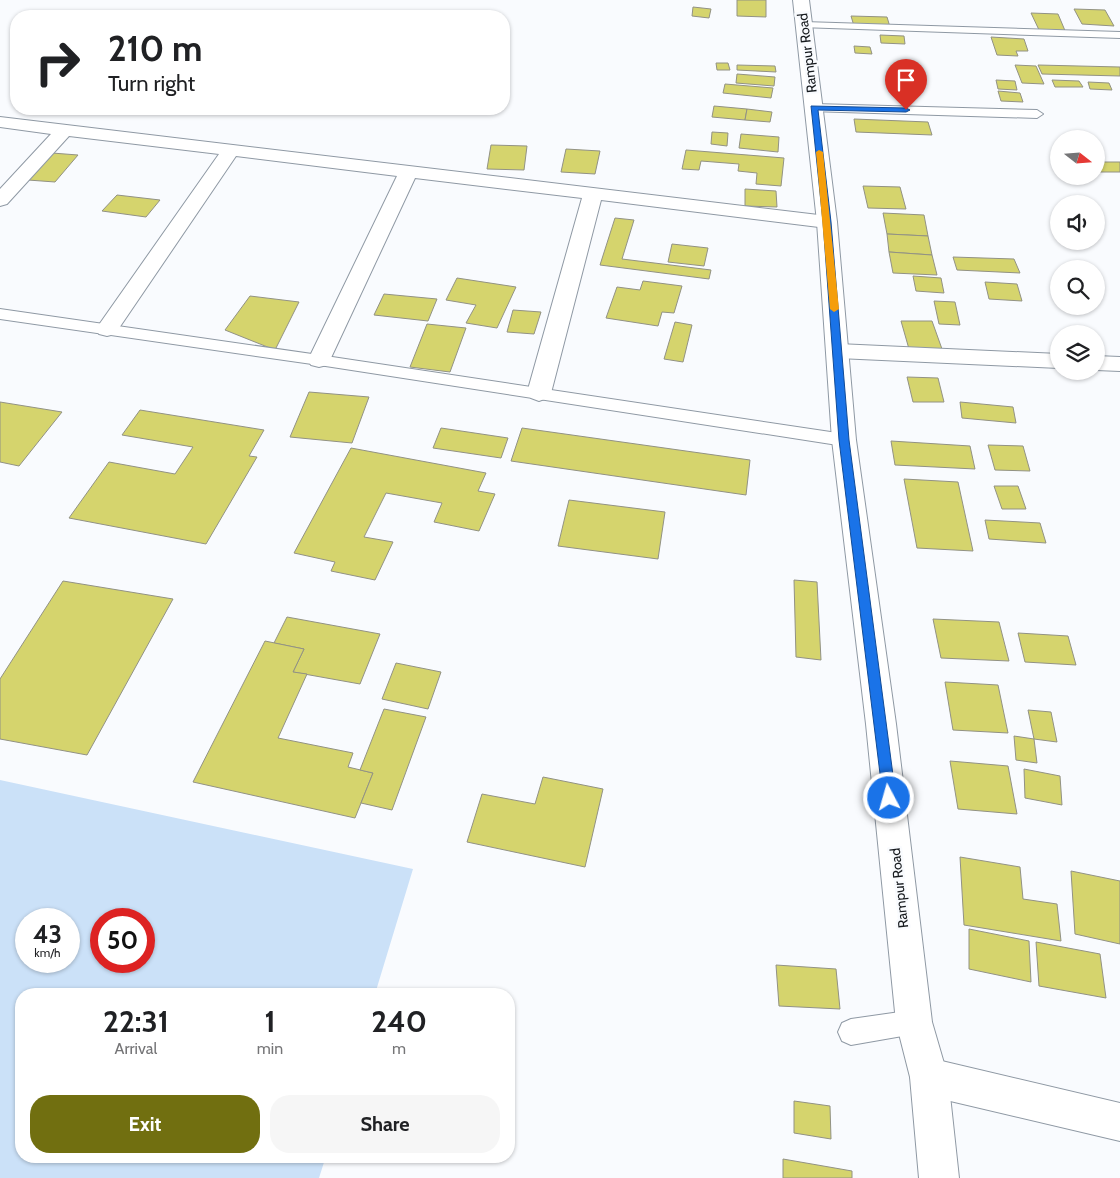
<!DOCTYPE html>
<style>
body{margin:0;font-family:Cabin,sans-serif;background:#f6f6f6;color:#202124;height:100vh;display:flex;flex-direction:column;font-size:19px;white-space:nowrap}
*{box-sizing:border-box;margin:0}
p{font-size:16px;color:#757577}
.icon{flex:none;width:28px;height:28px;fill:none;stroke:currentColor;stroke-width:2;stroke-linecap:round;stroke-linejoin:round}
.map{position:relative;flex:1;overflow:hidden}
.sheet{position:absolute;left:15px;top:988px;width:500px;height:175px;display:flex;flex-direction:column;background:#fff;border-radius:20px;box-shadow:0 1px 4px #0004}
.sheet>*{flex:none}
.hud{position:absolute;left:10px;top:10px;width:500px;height:105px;border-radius:20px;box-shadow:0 1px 4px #0004;background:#fff;color:#202124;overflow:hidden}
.needle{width:32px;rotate:107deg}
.tools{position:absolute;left:1050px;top:130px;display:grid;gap:10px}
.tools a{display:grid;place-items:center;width:55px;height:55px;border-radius:50%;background:#fff;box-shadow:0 1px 4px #0004;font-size:25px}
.speed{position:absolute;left:15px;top:908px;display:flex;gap:10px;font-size:25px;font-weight:700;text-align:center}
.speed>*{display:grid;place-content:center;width:65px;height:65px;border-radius:50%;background:#fff;box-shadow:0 1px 4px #0004;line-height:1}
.speed small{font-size:12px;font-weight:400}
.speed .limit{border:8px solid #d22;background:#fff;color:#111}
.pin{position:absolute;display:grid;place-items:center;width:42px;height:42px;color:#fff;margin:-51px -21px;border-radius:50% 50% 50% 0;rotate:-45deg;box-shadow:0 0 5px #0007}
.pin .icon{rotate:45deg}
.me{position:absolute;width:55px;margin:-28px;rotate:354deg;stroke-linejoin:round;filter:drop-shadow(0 0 4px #0008)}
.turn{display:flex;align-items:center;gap:18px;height:105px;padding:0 15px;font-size:22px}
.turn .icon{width:65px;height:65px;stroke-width:2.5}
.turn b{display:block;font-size:35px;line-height:42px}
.eta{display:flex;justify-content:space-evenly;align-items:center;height:85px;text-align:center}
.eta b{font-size:30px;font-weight:700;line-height:35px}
.primary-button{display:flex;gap:10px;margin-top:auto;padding:10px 15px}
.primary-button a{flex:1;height:58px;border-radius:20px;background:#716f10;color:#fff;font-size:20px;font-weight:700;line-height:58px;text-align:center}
.primary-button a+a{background:#f6f6f6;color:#202124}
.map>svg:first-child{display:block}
</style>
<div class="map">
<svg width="1120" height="1178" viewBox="0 0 1120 1178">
<rect width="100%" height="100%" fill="#f9fbfe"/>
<path fill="#cbe1f8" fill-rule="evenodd" d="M 0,780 L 413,869 L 375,994 L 21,994 L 21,1156 L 326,1156 L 319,1178 L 0,1178 ZM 26,919 L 69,919 L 69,961 L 26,961 ZM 101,919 L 144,919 L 144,961 L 101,961 Z"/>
<g fill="#d5d46d" stroke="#929284">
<polygon points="737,0 766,0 766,17 737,16"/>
<polygon points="693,7 711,9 709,18 692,16"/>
<polygon points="1074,9 1105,10 1114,26 1082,24"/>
<polygon points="1031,13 1058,14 1066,33 1040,32"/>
<polygon points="851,16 887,17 890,27 854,26"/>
<polygon points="880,35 904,36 905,44 881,43"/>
<polygon points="991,37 1024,39 1028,51 1016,51 1018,56 997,55"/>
<polygon points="854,46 870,47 872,54 855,53"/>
<polygon points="716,63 728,63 730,70 717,70"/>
<polygon points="737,65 775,66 776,72 737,70"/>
<polygon points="1015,65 1036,66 1044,84 1022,83"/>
<polygon points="1038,65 1120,67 1120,76 1042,74"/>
<polygon points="737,74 775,77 774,86 736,83"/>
<polygon points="996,80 1015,81 1017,90 998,89"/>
<polygon points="1052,80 1079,81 1083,87 1055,87"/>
<polygon points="1088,82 1109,83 1112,90 1090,89"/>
<polygon points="725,84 773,88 771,98 723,93"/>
<polygon points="998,91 1020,93 1023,102 1001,101"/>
<polygon points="714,106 747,109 745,120 712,117"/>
<polygon points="65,109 95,109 91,114 62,113"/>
<polygon points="747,109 772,112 770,122 745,120"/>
<polygon points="854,119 928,122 932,135 856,132"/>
<polygon points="712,132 728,133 727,146 711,144"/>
<polygon points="741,134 779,137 778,152 739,148"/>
<polygon points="491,145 527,146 524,170 487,169"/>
<polygon points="566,149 600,151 595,174 561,172"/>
<polygon points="686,150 784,158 781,186 756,184 757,173 738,171 739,164 701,161 699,170 682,169"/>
<polygon points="52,153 78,155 55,182 28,180"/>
<rect x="1096" y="162" width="24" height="10"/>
<polygon points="863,186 900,187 906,209 868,208"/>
<polygon points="745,189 776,191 777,207 745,206"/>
<polygon points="117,195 160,200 146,217 102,211"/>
<polygon points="883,213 924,215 928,236 887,234"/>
<polygon points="615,218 634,220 622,259 711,270 709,279 600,265"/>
<polygon points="887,234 928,236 932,255 889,252"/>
<polygon points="672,244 708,248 704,266 668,262"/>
<polygon points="889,252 932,255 937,275 893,273"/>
<polygon points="953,257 1014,259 1020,273 957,270"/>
<polygon points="913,276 941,278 944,293 916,291"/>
<polygon points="457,278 516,287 497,328 466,323 476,305 446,300"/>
<polygon points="643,281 682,286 674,313 662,312 658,326 606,318 617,287 640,290"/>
<polygon points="985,282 1017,284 1022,301 989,299"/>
<polygon points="384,294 437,299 428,321 374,315"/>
<polygon points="250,296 299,302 275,350 225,330"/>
<polygon points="934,301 955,302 960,325 939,324"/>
<polygon points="513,310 541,312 534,334 507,332"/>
<polygon points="901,321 932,321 942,349 909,349"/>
<polygon points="675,322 692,325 683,362 664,359"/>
<polygon points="427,324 466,328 450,372 410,367"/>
<polygon points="907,377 938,378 944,402 913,402"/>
<polygon points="309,392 369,397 352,443 290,437"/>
<polygon points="0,402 62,412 19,466 0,462"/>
<polygon points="960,402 1013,407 1016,423 962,418"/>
<polygon points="140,410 264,430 249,456 257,457 206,544 69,518 109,462 175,474 193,447 122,435"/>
<polygon points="441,428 508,438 501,458 433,448"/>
<polygon points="522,428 750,460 746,495 511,461"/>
<polygon points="891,441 970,446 975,469 895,465"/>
<polygon points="988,445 1023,446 1030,471 995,470"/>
<polygon points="351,448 486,473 478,491 495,494 479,531 434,522 442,503 386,493 364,537 393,542 375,580 331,571 335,562 294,553"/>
<polygon points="904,479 958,482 973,551 917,548"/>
<polygon points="994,486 1018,486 1026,509 1002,509"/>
<polygon points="569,500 665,512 658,559 558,546"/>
<polygon points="985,520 1040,523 1046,543 989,539"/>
<polygon points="794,580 817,582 821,660 796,657"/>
<polygon points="63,581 173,599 87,755 0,739 0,679"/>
<polygon points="287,617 380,634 360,684 293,672 304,649 274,643"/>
<polygon points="933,619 999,622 1009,661 941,658"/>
<polygon points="1018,633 1068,636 1076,665 1025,662"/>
<polygon points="265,641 304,649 293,672 307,674 278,738 353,753 348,767 373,773 355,818 193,782"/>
<polygon points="396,663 441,672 428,709 382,699"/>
<polygon points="945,682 998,685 1008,733 953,730"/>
<polygon points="384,709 426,717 392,810 361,803 373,773 360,770"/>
<polygon points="1028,710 1051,712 1057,742 1034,739"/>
<polygon points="1014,736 1034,739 1037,763 1016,760"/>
<polygon points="950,761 1008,766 1017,814 958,809"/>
<polygon points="1024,769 1060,776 1062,805 1025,798"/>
<polygon points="543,777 603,789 585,867 467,842 482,794 535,804"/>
<polygon points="960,857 1020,867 1023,899 1057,904 1061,941 964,925"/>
<polygon points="1071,871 1120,881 1120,944 1075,934"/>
<polygon points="969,929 1029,941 1031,982 969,969"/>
<polygon points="1036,942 1100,954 1106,998 1039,986"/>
<polygon points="776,965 836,969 840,1009 779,1006"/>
<polygon points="794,1101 830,1106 831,1139 794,1133"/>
<polygon points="783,1159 852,1171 852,1178 783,1178"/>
</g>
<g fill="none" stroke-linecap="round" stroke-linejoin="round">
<g stroke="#8f99a4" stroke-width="2">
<g id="lane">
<polygon points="804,22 1120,32 1120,38 800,27 799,25"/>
<polygon points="814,104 1037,110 1043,114 1037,118 810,111 808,108"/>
<polygon points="0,309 319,355 844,434 850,436 852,440 850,444 844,446 319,365 0,319"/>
<polygon points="914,1010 923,1013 926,1022 923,1031 914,1034 851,1045 842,1041 838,1032 842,1023 851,1019"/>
</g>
</g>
<g stroke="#8f99a4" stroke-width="2">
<g id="street">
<polygon points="0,117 827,216 834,218 837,222 834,226 827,228 601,200 551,393 547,398 539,401 531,398 527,393 582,198 415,178 330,360 327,365 319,367 311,365 308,360 397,176 236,156 115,334 107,336 99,334 96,329 219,154 69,136 7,204 0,206 0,189 51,134 0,127"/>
<polygon points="838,344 1059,354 1059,368 838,358 830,356 827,351 830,346"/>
<polygon points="1096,356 1120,357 1120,371 1096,370"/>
<polygon points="929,1058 1120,1103 1120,1141 929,1096 916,1090 910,1077 916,1064"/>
</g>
</g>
<g stroke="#8f99a4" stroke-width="2">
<polygon id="secondary" points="793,0 809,0 837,222 856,440 896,724 932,1022 948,1077 959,1178 919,1178 910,1077 896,1022 866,724 832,440 817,222"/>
</g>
<use href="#lane" fill="#fff" fill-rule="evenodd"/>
<use href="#street" fill="#fff" fill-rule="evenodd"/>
<use href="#secondary" fill="#fff" fill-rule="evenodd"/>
</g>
<polygon fill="#1a73e8" stroke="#114b97" points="811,106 906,108 910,110 906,112 818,110 831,222 849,440 896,798 894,802 889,804 884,802 883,798 839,440 823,222"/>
<polygon fill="#f59e0b" points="819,150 823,152 839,309 834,312 830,309 816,152"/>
<g text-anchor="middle" stroke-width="5" stroke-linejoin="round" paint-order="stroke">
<g font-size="14" fill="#171b1f" stroke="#f9fbfe">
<text transform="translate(807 53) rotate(-97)" y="5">Rampur Road</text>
<text transform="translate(899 888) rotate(-96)" y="5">Rampur Road</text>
</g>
</g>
</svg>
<div class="tools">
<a><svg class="needle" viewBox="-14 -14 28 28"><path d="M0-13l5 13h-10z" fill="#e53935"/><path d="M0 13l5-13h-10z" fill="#757577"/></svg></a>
<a><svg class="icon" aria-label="sound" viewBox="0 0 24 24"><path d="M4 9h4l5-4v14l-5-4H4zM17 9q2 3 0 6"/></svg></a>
<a><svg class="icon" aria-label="search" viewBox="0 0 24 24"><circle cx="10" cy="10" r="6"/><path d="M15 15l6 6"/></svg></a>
<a><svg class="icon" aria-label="layers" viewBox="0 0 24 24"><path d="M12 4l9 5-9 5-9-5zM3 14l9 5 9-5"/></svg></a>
</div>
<div class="speed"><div>43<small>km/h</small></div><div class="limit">50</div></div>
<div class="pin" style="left:906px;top:110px;background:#d93025"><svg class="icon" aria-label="arrive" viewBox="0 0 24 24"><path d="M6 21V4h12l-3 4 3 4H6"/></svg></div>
<svg class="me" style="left:889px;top:798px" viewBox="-20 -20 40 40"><circle r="17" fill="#1a73e8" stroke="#fff" stroke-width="3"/><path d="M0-11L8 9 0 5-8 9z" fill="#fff"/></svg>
<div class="hud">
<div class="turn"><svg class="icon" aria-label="right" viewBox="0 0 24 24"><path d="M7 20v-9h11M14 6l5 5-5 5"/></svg><div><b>210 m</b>Turn right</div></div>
</div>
<section class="sheet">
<div class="eta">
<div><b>22:31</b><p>Arrival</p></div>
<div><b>1</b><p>min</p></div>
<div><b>240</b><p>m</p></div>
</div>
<div class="primary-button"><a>Exit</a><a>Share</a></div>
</section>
</div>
